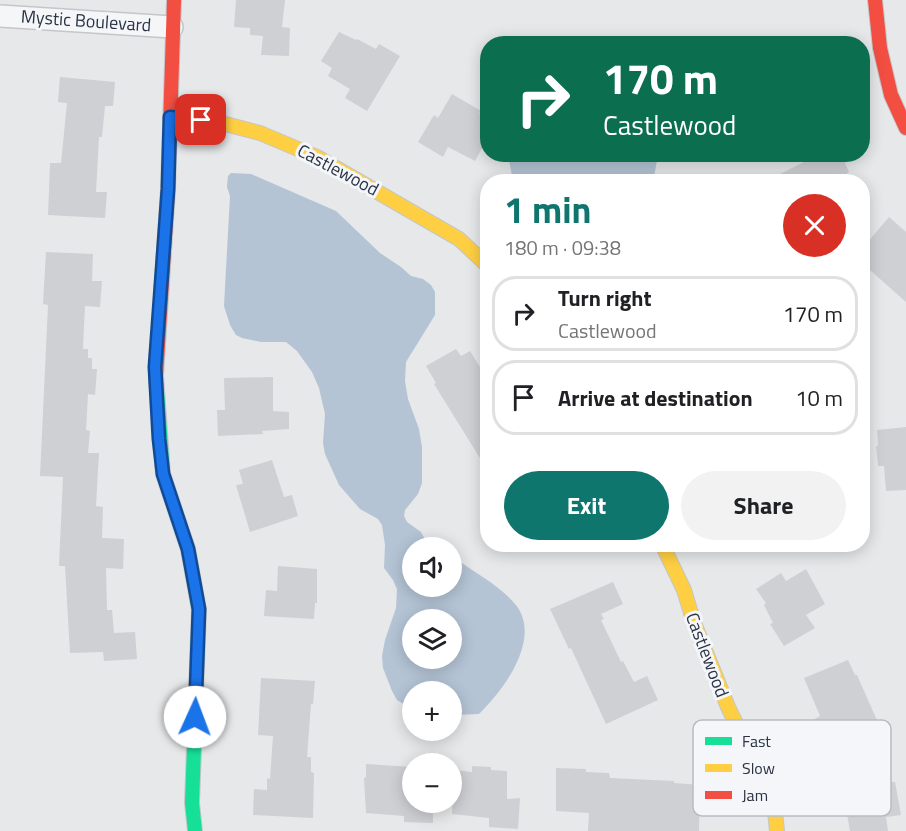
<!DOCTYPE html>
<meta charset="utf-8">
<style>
body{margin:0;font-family:"Titillium Web",sans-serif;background:#f2f2f2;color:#202124;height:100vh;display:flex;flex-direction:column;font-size:22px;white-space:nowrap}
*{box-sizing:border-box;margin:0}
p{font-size:20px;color:#757577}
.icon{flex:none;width:33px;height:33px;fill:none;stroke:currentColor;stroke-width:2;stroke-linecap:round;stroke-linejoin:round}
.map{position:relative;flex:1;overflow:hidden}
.sheet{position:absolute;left:480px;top:174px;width:390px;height:378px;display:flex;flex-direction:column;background:#fff;border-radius:24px;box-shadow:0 3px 15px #0003}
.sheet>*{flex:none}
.banner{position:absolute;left:480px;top:36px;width:390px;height:126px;border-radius:24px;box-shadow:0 3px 15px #0003;background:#0b6e4f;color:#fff;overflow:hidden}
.tools{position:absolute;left:402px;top:537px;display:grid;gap:12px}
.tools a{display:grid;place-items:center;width:60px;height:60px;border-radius:50%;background:#fff;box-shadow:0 3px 15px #0003;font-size:30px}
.pin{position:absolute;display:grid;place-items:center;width:51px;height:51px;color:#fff;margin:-26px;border-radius:12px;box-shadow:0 3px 9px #0006}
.me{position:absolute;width:66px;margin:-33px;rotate:2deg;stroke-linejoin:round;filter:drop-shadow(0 0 4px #0008)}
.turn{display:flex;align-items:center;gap:21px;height:126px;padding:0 24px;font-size:27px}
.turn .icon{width:78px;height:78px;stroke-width:2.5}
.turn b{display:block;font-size:42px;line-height:51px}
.round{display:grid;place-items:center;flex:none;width:63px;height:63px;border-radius:32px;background:#f2f2f2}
.summary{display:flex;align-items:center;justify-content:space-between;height:102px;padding:0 24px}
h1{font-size:36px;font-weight:700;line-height:45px;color:#0f766e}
.primary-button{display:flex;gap:12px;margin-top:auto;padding:12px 24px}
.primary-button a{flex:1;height:69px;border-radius:36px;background:#0f766e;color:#fff;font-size:24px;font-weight:700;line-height:69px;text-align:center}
.primary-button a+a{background:#f2f2f2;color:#202124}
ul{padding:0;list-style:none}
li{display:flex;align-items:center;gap:18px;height:75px;margin:0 12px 9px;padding:0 12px;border:3px solid #e0e0e0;border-radius:24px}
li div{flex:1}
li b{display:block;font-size:22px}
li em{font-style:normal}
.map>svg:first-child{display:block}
</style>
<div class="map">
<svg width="906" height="831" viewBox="0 0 906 831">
<rect width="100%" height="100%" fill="#e6e8ea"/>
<g fill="#b4c4d5" fill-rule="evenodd">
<polygon points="508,155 508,154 658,155 653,182 513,181"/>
<path d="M 231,173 L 251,174 L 336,211 L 380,253 L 401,267 L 411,276 L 423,279 L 431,285 L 435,292 L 435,315 L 406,362 L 405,381 L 408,399 L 419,429 L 422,447 L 422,483 L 418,494 L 405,510 L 404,516 L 407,522 L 421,532 L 429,547 L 412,548 L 412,586 L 452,586 L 452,558 L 459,561 C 477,574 500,586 515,604 C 543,637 504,690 479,714 L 452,715 L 452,692 L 412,692 L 412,709 L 397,700 L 392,691 L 383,668 L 382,656 L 385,640 L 396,608 L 397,589 L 393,580 L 384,568 L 385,545 L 382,525 L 378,519 L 360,509 L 339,485 L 325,454 L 323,443 L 325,414 L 319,388 L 312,372 L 297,351 L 286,342 L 261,342 L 242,338 L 236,335 L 230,325 L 224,306 L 230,196 L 227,187 L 228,176 ZM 412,620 L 452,620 L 452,658 L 412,658 Z"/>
</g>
<g fill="#ced0d3">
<polygon points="236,0 285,0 282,27 290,28 289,56 261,55 263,36 250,35 250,28 234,27"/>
<polygon points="339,32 356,40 357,39 376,49 379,44 400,56 367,111 345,98 350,89 328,76 332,68 321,61"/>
<polygon points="60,77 115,82 113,106 105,106 102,137 99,137 96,192 107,192 105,218 48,215 50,163 61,163 67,103 58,102"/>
<polygon points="452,94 481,111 479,113 488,118 488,137 475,161 448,147 443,157 418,142 434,115 438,118"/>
<polygon points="805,154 841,154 849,172 847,173 850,182 764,182 808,160"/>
<polygon points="889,217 906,232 906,302 862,263 862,249"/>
<polygon points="46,252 93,254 92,281 102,281 100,307 85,306 83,349 88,349 88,358 92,358 92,369 97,369 95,395 88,394 86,430 90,431 88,453 99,453 96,506 103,507 102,538 124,539 123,569 106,568 107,610 112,610 114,633 135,632 137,659 104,661 103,652 70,653 65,566 59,566 63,477 40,476 48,305 43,304"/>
<polygon points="456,349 461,356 470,351 488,380 488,471 434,384 436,383 426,366"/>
<polygon points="273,377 273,411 289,412 289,429 262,431 263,434 218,436 217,410 225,410 224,378"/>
<polygon points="906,427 906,490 886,491 884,466 878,466 876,446 878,446 877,430"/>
<polygon points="272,460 284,497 292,495 298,516 250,532 236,485 243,484 239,470"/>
<polygon points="278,566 317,569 317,603 315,603 314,619 264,616 266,590 277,591"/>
<polygon points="806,569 825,604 806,615 815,628 784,646 770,624 773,623 764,605 766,603 756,589 781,573 786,581"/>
<polygon points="613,582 623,604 601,614 604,619 601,620 621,662 623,661 634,682 647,676 658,700 606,724 571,648 569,649 550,609"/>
<polygon points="848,660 855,675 857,675 879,725 838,742 838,740 824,745 813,720 820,716 804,678"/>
<polygon points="261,678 315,681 313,704 311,704 307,757 311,757 311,772 314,773 313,818 253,815 254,789 267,790 267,778 270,779 273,736 258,735"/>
<polygon points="366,764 412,767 412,802 433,802 433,823 404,822 404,816 366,813 364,778 366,777"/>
<polygon points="472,766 491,767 491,770 507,771 507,799 520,798 518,829 489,827 489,818 452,814 454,770 472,772"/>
<polygon points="556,768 586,769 586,772 609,773 610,778 674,781 674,783 700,785 699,831 588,831 589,813 556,811"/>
<polygon points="874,773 874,783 895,782 901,815 886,817 888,831 850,831 845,803 852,802 851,789 856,789 855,775"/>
</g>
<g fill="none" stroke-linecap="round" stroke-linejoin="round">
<g stroke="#c4c6c8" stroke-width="24">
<polyline id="street" points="0,16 172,27"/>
</g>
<g stroke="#c4c6c8" stroke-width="16">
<polyline id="fast" points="156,376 163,474 188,549 199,610 192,803 195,831"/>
</g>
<g stroke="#c4c6c8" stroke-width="16">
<g id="slow">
<polyline points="170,117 214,121 260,133 317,157 459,239 488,266"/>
<polyline points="662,544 684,590 694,623 728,707 774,802 777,831"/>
</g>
</g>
<g stroke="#c4c6c8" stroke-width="16">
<g id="jam">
<polyline points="875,0 880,48 891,95 906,128"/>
<polyline points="156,376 168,189 174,0"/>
</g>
</g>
<use href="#street" stroke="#f5f6f7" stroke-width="21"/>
<use href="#fast" stroke="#16e098" stroke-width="14"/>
<use href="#slow" stroke="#ffcf43" stroke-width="14"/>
<use href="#jam" stroke="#f24e42" stroke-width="14"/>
</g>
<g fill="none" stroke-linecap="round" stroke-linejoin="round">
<g stroke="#114b97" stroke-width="15">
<polyline id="route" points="195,717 199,609 188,549 163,474 159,439 155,367 168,189 170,117 201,120"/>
</g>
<use href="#route" stroke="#1a73e8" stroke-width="10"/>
</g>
<g text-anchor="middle" stroke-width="6" stroke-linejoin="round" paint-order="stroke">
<g font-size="18" fill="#2b3445" stroke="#f4f6f9">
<text transform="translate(86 21) rotate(4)" y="6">Mystic Boulevard</text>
<text transform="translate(338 170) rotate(28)" y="6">Castlewood</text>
<text transform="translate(707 655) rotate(69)" y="6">Castlewood</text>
</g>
</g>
<rect x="693" y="720" width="198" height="96" rx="9" fill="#f4f6f9" stroke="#b8bcc3" stroke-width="1.5"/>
<rect x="705" y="737" width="27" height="8" fill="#16e098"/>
<rect x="705" y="764" width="27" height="8" fill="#ffcf43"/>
<rect x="705" y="791" width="27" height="8" fill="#f24e42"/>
<g font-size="16" fill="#2b3445">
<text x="742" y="747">Fast</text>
<text x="742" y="774">Slow</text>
<text x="742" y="801">Jam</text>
</g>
</svg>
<div class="tools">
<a><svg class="icon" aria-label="sound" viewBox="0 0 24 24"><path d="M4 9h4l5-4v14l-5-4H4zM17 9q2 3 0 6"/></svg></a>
<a><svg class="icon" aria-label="layers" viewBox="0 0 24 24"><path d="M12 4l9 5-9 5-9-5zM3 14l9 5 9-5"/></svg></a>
<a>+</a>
<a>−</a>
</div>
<div class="pin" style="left:201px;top:120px;background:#d93025"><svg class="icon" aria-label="arrive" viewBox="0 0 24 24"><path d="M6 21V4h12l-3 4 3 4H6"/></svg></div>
<svg class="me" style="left:195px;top:717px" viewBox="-20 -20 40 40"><circle r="19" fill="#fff"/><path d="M0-13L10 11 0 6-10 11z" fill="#1a73e8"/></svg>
<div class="banner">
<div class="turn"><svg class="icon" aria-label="right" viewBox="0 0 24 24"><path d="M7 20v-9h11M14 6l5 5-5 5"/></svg><div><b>170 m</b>Castlewood</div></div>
</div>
<section class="sheet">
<div class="summary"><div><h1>1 min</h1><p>180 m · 09:38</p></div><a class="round" style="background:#d93025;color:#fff"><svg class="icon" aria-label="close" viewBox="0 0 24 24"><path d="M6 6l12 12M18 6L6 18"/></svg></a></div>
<ul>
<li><svg class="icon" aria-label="right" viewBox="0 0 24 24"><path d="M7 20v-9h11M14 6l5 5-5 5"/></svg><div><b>Turn right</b><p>Castlewood</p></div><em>170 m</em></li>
<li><svg class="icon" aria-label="arrive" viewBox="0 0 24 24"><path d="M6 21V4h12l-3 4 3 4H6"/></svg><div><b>Arrive at destination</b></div><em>10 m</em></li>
</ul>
<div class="primary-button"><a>Exit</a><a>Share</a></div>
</section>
</div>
